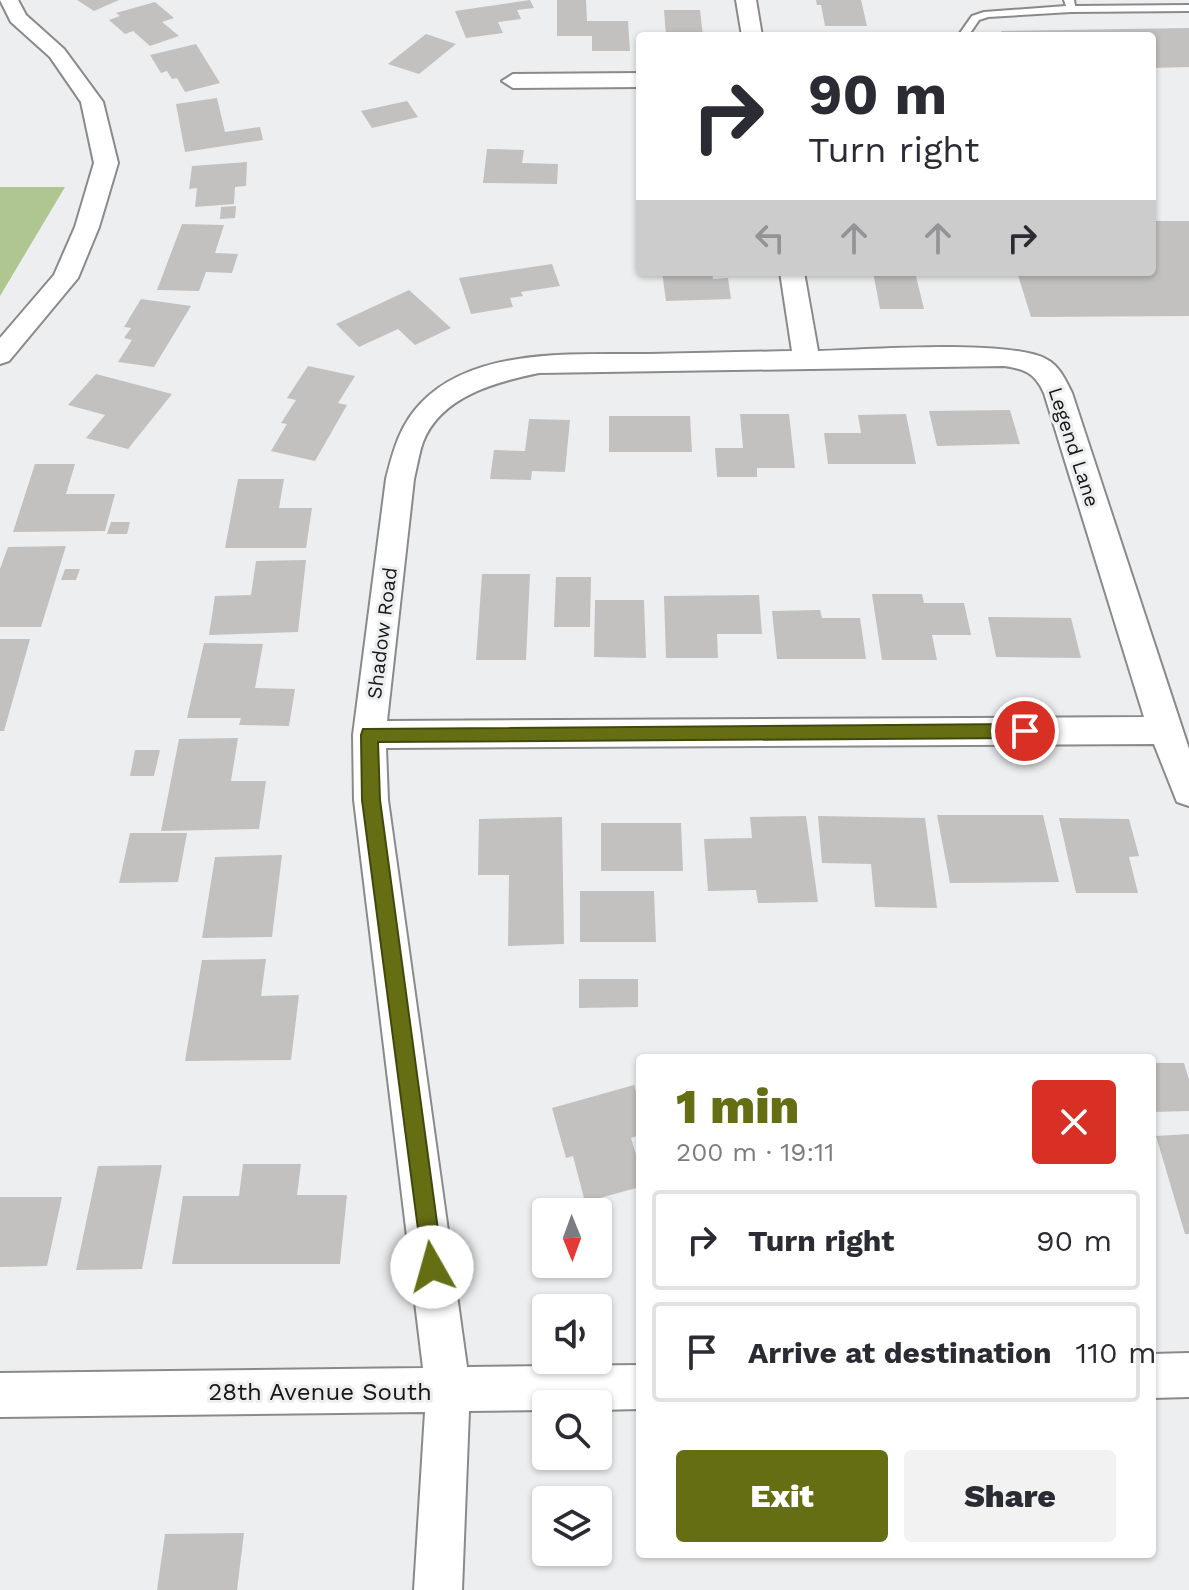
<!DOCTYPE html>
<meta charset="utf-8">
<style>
body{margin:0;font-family:"Work Sans",sans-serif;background:#f2f2f3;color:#2b2b33;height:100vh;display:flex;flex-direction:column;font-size:30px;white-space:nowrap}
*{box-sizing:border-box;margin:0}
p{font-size:26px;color:#7c7c81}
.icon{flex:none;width:44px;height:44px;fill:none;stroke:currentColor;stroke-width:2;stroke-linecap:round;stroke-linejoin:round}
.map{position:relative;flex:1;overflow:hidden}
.details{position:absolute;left:636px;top:1054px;width:520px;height:504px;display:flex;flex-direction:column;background:#fff;border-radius:8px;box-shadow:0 2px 6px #0004}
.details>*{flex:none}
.top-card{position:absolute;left:636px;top:32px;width:520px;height:244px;border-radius:8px;box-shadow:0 2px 6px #0004;background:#fff;color:#2b2b33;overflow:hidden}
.needle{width:52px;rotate:179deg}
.buttons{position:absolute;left:532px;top:1198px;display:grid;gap:16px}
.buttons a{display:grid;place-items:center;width:80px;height:80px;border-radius:8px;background:#fff;box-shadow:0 2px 6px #0004;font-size:40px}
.pin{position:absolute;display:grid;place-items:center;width:68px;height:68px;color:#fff;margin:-34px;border:4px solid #fff;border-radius:50%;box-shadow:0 2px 8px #0007}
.me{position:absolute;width:88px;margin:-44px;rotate:353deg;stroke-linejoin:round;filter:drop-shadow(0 0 6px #0008)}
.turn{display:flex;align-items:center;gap:28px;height:168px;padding:0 40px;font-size:36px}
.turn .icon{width:104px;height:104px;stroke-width:2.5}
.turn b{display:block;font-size:56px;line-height:68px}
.lanes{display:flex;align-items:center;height:76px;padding:0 40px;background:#0003;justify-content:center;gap:40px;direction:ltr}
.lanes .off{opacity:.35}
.round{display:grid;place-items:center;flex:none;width:84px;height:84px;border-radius:8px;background:#f2f2f3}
.head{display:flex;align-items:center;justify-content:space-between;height:136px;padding:0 40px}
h1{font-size:48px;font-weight:800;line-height:60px;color:#666e14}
.button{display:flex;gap:16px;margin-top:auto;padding:16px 40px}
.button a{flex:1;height:92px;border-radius:8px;background:#666e14;color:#fff;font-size:32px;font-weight:800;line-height:92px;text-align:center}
.button a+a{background:#f2f2f3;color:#2b2b33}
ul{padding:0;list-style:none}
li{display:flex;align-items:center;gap:24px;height:100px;margin:0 16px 12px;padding:0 24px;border:4px solid #e1e1e2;border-radius:8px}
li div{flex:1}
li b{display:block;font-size:30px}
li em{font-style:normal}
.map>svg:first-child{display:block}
</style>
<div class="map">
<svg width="1189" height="1590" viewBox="0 0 1189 1590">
<rect width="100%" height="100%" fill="#edeeef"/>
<polygon fill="#afc690" points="0,187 65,187 0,296"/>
<g fill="#c2c1c0">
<polygon points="77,0 119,0 94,11"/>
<polygon points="530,0 534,8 517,10 521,19 498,22 503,33 466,38 455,11"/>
<polygon points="557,0 586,0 587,21 628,21 630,51 592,51 592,36 557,36"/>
<polygon points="816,0 861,0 867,26 825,26 821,5 817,5"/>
<polygon points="155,2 174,18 162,22 179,36 150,46 133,31 125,34 109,20 120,16 116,13"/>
<polygon points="664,10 700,10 703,36 666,36"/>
<polygon points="1189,28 1189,67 1152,68 1152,36 1003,36 1001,31"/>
<polygon points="426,34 456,44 419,74 388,64"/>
<polygon points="196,44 220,83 185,92 177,78 172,79 167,71 161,73 150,55"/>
<polygon points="217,98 225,132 260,127 263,140 185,152 176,104"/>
<polygon points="407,101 418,117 372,128 361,111"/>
<polygon points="487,149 524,150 522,163 558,164 557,184 483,183"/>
<polygon points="247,162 246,186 235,187 234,204 195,207 197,188 189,189 192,166"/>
<polygon points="236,206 235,218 220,219 221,207"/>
<polygon points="1152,221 1189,221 1189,316 1031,317 1017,272 1152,272"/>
<polygon points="182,224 224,225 215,253 238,254 232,273 206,272 199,291 157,290"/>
<polygon points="552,264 560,286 521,292 523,296 510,298 513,307 471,314 459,278"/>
<polygon points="662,272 712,272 713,279 728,278 731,299 666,301"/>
<polygon points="873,272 915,272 924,309 880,309"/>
<polygon points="409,290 451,328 415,345 398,329 359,347 336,324"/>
<polygon points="141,299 191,306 154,367 118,362 132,340 124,338 131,328 124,327"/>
<polygon points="308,366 355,376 338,403 347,405 315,461 271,451 287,424 281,423 296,400 287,398"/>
<polygon points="96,374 172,394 128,449 86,438 105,415 68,405"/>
<polygon points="1010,410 1020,444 937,446 929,411"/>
<polygon points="740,414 789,414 795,468 757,468 757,477 717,477 715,448 743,448"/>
<polygon points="906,414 916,464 828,464 824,433 861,433 858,415"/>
<polygon points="609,416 690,416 692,452 609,452"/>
<polygon points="529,419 570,420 565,472 532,471 531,480 490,479 494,450 525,451"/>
<polygon points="35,464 75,464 66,494 115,494 105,531 13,532"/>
<polygon points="238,479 284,479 279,508 312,508 306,548 225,548"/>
<polygon points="111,522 130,522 127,534 107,534"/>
<polygon points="66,546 41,627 0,627 0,569 8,547"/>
<polygon points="306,560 298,632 209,635 215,596 251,595 256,561"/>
<polygon points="65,569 80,569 76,580 61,580"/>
<polygon points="482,574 530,574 526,660 476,660"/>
<polygon points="556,577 591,577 590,627 554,627"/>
<polygon points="872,594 922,594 924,603 964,603 971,635 932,635 937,660 882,660"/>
<polygon points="759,595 762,634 717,634 718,658 666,658 664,596"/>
<polygon points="595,600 644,600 646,658 594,657"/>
<polygon points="820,610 822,618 860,618 866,659 777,659 772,611"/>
<polygon points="988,617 1071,618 1081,658 996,657"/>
<polygon points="0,639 30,639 4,731 0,731"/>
<polygon points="204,643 263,644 255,688 295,689 289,726 239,725 241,718 187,718"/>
<polygon points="238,738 231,781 266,781 259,829 161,831 179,739"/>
<polygon points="135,750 160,750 154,776 130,776"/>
<polygon points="937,815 1043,815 1059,882 950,883"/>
<polygon points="806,816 818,902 758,903 756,890 708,891 704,839 752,838 750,817"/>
<polygon points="818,816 925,818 937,908 875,907 871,864 822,863"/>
<polygon points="562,817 564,944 508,946 509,875 478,875 479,819"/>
<polygon points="1059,818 1129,819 1139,856 1129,857 1138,893 1076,893"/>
<polygon points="601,823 681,823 683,871 601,871"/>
<polygon points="130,833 187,833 178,882 119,883"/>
<polygon points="282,855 272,937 202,938 215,857"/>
<polygon points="580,891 654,891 656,942 580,942"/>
<polygon points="266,959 261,996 299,995 291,1060 185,1061 202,960"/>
<polygon points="579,979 638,979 638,1007 579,1008"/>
<polygon points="1152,1063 1184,1063 1189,1080 1189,1111 1152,1112"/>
<polygon points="634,1085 640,1104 640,1135 631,1138 640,1168 640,1187 585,1202 573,1156 566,1158 552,1108"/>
<polygon points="1189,1134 1189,1234 1185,1234 1156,1136"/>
<polygon points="243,1164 301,1164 297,1195 347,1195 340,1264 172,1264 183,1196 239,1196"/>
<polygon points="162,1165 142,1269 76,1270 98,1166"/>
<polygon points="0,1197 62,1197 47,1266 0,1267"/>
<polygon points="244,1533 237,1590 157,1590 165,1534"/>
</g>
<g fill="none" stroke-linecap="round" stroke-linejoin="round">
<g stroke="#8a8a8b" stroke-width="4">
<polygon id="lane" points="1064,0 1074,0 1075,6 1189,5 1189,11 1071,12 988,17 979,20 968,36 958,36 972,16 984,12 1066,6"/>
</g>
<g stroke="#8a8a8b" stroke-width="4">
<g id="street">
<polygon points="0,0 18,0 26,15 64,49 103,102 118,163 99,227 78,278 9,361 0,364 0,338 54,275 75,227 94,163 81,102 50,57 11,22"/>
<polygon points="736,0 756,0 762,36 742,36"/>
<polygon points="640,73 640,87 513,88 502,81 513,74"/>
<path d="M 780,272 L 804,272 L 818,351 C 866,350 1009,339 1046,359 C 1059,365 1066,381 1072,393 L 1189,749 L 1189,806 L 1177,802 L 1154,744 L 386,748 L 388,800 L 467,1367 L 640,1365 L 640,1409 L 598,1410 L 598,1404 L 546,1404 L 546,1410 L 469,1411 L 462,1590 L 414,1590 L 425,1412 L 0,1417 L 0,1373 L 423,1368 L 354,800 L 353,735 L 386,479 C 393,451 400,424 422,402 C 477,346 579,355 650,354 C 698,353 745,352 792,351 ZM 1004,366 C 1025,369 1035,373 1044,393 L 1144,717 L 387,721 L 414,479 C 417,467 419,453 423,442 C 441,396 496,382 539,373 Z"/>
<polygon points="1189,1353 1189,1397 1152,1398 1152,1354"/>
</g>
</g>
<use href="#lane" fill="#fff" fill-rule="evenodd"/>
<use href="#street" fill="#fff" fill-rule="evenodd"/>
</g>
<polygon fill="#666e14" stroke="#42480d" stroke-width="2" points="1025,724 1034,731 1025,738 378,742 380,800 443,1267 440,1275 432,1278 424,1275 362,800 361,735 363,729"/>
<g text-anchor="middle" stroke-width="6" stroke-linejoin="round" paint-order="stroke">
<g font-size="20" fill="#161717" stroke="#edeeef">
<text transform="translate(1074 447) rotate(72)" y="7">Legend Lane</text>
<text transform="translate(382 633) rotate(-83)" y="7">Shadow Road</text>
</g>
<g font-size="24" fill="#161717" stroke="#edeeef">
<text x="320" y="1400">28th Avenue South</text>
</g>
</g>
</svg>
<div class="buttons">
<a><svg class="needle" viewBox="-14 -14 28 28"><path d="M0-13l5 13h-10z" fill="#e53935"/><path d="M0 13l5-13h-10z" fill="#7c7c81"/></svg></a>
<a><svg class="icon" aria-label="sound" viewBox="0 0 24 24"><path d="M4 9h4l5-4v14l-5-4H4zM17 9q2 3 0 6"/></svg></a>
<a><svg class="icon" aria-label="search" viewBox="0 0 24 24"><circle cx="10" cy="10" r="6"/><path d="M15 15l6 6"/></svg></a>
<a><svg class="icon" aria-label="layers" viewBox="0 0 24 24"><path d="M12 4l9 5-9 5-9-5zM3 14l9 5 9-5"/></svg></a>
</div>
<div class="pin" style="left:1025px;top:731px;background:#d93025"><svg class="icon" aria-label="arrive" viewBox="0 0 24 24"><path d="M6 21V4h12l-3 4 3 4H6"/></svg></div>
<svg class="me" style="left:432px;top:1267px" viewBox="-20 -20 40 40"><circle r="19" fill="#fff"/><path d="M0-13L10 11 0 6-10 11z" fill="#666e14"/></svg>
<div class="top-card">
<div class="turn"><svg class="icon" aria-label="right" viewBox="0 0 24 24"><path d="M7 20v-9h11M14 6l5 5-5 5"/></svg><div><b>90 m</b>Turn right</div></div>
<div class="lanes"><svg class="icon off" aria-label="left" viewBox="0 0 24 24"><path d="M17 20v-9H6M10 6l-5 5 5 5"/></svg><svg class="icon off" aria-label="ahead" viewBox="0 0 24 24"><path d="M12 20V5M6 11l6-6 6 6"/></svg><svg class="icon off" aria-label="ahead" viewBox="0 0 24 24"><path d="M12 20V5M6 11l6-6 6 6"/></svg><svg class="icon" aria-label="right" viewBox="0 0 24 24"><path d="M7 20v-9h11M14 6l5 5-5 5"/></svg></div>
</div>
<section class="details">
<div class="head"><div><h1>1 min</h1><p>200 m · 19:11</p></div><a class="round" style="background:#d93025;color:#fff"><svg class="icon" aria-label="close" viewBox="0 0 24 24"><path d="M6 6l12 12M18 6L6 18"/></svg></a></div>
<ul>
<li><svg class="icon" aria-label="right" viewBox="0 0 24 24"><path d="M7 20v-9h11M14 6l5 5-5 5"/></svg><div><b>Turn right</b></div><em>90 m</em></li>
<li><svg class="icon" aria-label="arrive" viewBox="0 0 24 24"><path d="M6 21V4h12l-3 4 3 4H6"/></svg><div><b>Arrive at destination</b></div><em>110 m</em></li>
</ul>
<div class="button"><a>Exit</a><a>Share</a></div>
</section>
</div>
